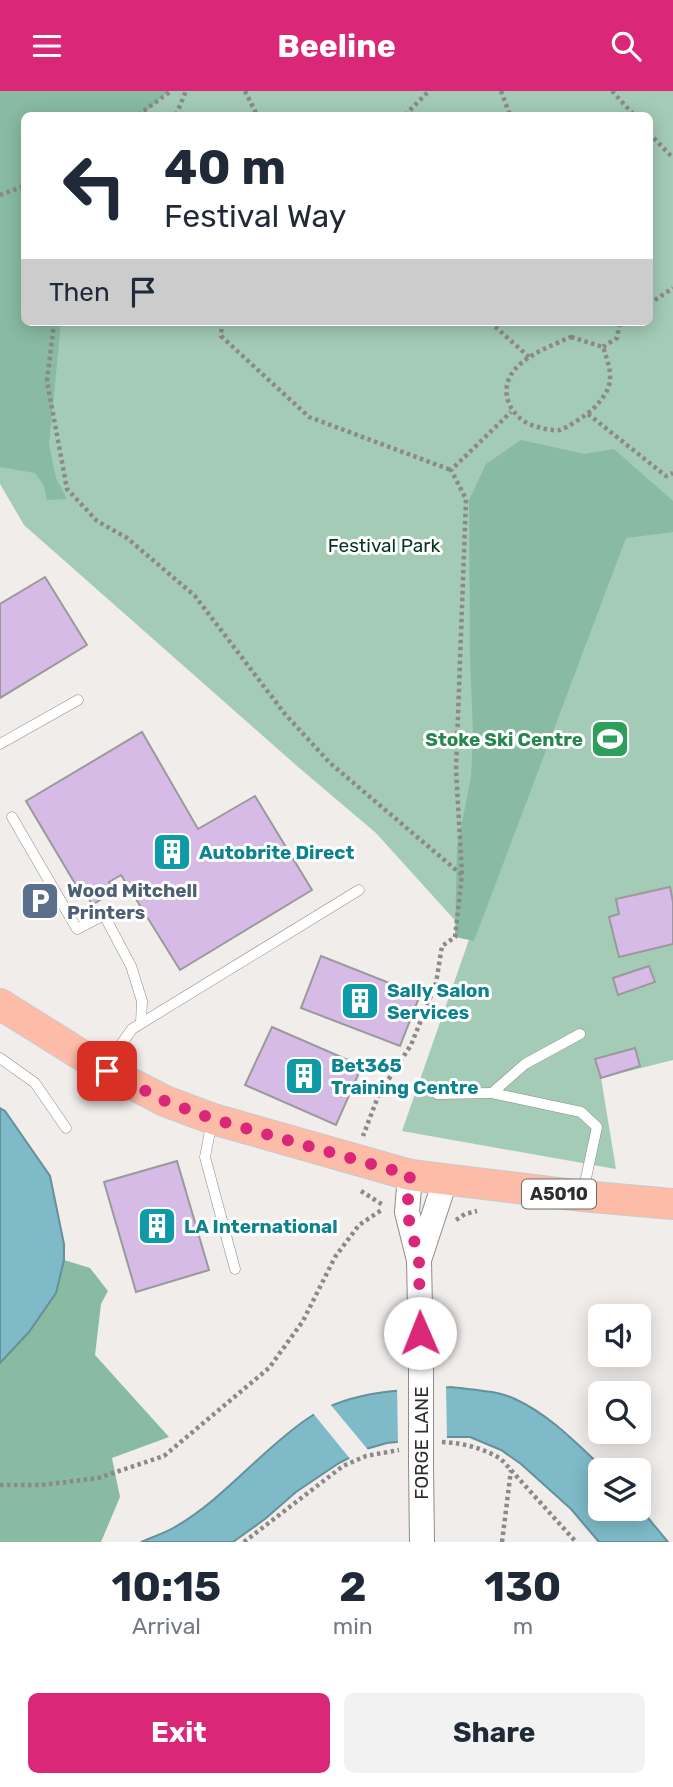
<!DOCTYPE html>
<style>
body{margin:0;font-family:Rubik,sans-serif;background:#f2f2f3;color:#1f2937;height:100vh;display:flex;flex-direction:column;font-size:26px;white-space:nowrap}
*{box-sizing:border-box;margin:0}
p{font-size:23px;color:#747a83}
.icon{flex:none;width:38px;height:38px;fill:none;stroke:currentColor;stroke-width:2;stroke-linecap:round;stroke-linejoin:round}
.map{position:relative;height:1451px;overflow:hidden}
.details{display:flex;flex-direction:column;background:#fff;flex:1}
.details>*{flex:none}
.guide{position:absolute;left:21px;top:21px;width:632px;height:214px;border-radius:10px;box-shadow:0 4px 18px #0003;background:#fff;color:#1f2937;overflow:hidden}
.fabs{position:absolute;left:588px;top:1213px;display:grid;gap:14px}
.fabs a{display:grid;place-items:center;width:63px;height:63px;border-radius:10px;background:#fff;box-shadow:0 4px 18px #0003;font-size:35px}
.pin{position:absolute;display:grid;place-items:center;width:60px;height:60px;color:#fff;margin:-30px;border-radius:14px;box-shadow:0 4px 10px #0006}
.me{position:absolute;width:77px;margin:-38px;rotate:359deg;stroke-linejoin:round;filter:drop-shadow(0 0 5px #0008)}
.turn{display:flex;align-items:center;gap:24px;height:147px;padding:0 28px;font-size:32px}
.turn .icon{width:91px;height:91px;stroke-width:2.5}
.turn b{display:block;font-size:49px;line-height:60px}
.then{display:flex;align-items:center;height:66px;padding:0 28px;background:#0003;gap:14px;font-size:26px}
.eta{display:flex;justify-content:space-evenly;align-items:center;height:119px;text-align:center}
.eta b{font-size:42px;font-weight:700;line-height:49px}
.cta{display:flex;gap:14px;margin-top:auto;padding:14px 28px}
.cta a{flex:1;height:80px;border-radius:10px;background:#db2777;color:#fff;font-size:28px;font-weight:700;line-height:80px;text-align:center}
.cta a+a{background:#f2f2f3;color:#1f2937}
header{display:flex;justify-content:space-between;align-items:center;height:91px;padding:0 28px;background:#db2777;color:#fff;font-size:32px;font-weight:700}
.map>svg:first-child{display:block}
</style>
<header><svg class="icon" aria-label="menu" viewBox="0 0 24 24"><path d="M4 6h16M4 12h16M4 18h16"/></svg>Beeline<svg class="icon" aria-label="search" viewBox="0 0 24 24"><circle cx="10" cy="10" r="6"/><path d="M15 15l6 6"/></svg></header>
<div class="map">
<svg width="673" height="1451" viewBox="0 0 673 1451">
<rect width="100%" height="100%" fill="#f0edeb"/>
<path fill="#a3cbb6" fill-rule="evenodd" d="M 0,0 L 673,0 L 673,969 L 601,987 L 616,1078 L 402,1040 L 470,846 L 376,742 L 297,675 L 24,434 L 0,393 ZM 24,24 L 649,24 L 649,231 L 24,231 Z"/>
<g fill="#88bba2">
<polygon points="0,0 169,0 142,24 24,24 24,231 61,231 49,354 56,387 67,408 47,409 44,395 35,382 0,376"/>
<polygon points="521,349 584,363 614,358 673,410 673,441 626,447 474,850 455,846 457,757 471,686 473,642 470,566 469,409 486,373"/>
<polygon points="64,1169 90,1177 108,1200 101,1213 95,1264 169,1346 112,1367 120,1406 101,1451 0,1451 0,1272 29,1241 56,1202"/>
</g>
<g fill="#7ebac8" stroke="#66909a" stroke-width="2">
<polygon points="0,1017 5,1020 50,1085 64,1153 64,1169 56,1202 29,1241 0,1272"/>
<path d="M 451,1296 C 472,1299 496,1299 515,1308 C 550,1324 577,1353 605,1379 L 600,1379 L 600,1418 L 639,1416 L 668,1451 L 599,1451 L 571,1418 L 521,1373 L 501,1359 L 470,1346 L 447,1346 L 387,1352 L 366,1358 L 339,1372 L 296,1401 L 265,1428 L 233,1451 L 141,1451 C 152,1446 165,1442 175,1436 C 225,1407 260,1360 307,1328 C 349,1299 402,1299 451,1296 Z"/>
</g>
<g fill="#f0edeb">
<polygon points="446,1293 447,1349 398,1355 397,1295"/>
<polygon points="330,1313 369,1360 351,1369 312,1321"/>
</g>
<g fill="#d5bbe6" stroke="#9b999c" stroke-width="2">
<polygon points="45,486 87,554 0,607 0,513"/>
<polygon points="142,641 198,738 255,705 312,799 180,879 121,784 109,791 114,800 92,814 87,804 83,806 26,710"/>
<polygon points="670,796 673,811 673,853 619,866 609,826 619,823 616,808"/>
<polygon points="321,865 420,904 400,955 301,917"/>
<polygon points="649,875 655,891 618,904 613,887"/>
<polygon points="272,936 362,975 336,1034 245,994"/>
<polygon points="635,957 640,975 601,987 595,968"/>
<polygon points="177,1070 209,1179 136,1201 104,1091"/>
</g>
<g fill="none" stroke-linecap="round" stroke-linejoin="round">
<g stroke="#8f8d8a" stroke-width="11">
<g id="service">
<polyline points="0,653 78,609"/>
<polyline points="12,726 77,838 104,824 131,875 142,910 141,932"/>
<polyline points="580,943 525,973 492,1002 581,1021 597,1036 583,1101"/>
<polyline points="0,967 35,992 66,1037"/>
<polyline points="109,976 120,955 132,938 359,799"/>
<polyline points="437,1003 492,1002"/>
<polyline points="212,1030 205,1066 235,1178"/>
</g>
</g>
<g stroke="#8f8d8a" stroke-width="26">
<g id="tertiary">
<polyline points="410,1084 407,1121 419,1169 421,1267"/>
<polyline points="419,1169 445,1090"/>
<polyline points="421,1375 422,1451"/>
</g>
</g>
<g stroke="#c9c9c8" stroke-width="32">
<polyline id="primary" points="0,913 107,980 165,1010 213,1028 410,1084 582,1105 673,1113"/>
</g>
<g stroke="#8c8a88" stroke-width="4.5" stroke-dasharray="3.5 3.5" stroke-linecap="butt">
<polyline points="245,0 257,24"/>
<polyline points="501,0 510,24"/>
<polyline points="612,0 634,24"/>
<polyline points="138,24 171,0"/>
<polyline points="176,24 186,0"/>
<polyline points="405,24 429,0"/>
<polyline points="649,42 673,67"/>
<polyline points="0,104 24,95"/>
<polyline points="649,213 673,197"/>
<polyline points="54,231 47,290 67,398 97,430 127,447 195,505 285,623 330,672 462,784 455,846 442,855 436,892 411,954 379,1003 363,1045"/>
<polyline points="222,231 221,245 309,326 451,379"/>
<polyline points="490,231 529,266"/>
<path d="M 571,246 L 603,256 C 613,285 615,296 592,319 C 586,324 567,337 560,339 C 554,340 544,338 538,336 C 509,329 495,297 518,275 C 533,261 553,254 571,246 Z"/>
<polyline points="603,256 617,247 619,235 624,231"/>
<polyline points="588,323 666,385 673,382"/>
<polyline points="462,783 456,679 466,408 451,379 511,321"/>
<polyline points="361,1100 383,1114"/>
<polyline points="456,1129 465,1123 477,1120"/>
<path d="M 442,1351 C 463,1352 483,1357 501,1368 L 576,1451"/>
<polyline points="0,1394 42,1394 98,1387 164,1365 269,1277 303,1230 335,1166 359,1134 383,1118"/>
<polyline points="244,1451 343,1375 366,1365 399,1359"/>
<polyline points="502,1451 511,1379"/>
</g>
<use href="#service" stroke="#fff" stroke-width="10"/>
<use href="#tertiary" stroke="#fff" stroke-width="24"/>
<use href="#primary" stroke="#fdbca7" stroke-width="30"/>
<g stroke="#8f8d8a" stroke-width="26" stroke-linecap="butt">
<polyline id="tertiary-bridge" points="421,1267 421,1375"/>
</g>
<use href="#tertiary-bridge" stroke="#fff" stroke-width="24"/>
</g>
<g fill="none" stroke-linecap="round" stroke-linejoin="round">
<polyline stroke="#db2777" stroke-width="12" stroke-dasharray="0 21.6" points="107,980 165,1010 213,1028 410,1084 407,1121 419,1169 420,1242"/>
</g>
<defs>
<g id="stadium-square" transform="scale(2.0125)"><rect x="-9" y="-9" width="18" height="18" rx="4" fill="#2e9e5b" stroke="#fff"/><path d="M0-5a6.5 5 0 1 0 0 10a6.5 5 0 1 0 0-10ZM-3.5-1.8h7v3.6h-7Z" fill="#fff"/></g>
<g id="building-square" transform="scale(2.0125)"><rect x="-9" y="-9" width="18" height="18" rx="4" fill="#0f9aa8" stroke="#fff"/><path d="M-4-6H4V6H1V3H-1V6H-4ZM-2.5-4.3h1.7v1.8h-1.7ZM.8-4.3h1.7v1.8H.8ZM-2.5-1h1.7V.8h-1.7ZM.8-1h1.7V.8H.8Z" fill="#fff"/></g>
<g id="parking-square" transform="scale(2.0125)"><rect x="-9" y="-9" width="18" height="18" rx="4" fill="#5c6f8a" stroke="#fff"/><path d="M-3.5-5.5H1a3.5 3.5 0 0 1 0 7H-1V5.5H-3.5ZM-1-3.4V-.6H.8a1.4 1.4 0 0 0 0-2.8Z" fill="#fff"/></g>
</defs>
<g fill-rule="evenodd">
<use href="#stadium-square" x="610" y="648"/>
<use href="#building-square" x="172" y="761"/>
<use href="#parking-square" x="40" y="810"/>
<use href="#building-square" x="360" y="910"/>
<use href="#building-square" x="304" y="985"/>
<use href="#building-square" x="157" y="1135"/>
</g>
<g text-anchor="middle" stroke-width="6" stroke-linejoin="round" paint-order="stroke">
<rect fill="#fff" stroke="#6d6d6c" stroke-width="2" x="522" y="1088.5" width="74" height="29" rx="5"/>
<g font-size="18" font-weight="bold" fill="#2f2e2d">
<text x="559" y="1109">A5010</text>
</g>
<g font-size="19" fill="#073422" stroke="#fff">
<text x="384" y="461">Festival Park</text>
</g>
<g font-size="19" font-weight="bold" fill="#27864d" stroke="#fff" text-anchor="end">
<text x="583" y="655">Stoke Ski Centre</text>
</g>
<g font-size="19" font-weight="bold" fill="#0d838f" stroke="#fff" text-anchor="start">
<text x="199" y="768">Autobrite Direct</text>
<text x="387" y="906">Sally Salon<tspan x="387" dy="22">Services</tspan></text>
<text x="331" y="981">Bet365<tspan x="331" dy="22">Training Centre</tspan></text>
<text x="184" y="1142">LA International</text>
</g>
<g font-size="19" font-weight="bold" fill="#4e5e75" stroke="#fff" text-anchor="start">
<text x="67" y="806">Wood Mitchell<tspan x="67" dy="22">Printers</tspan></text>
</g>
<g font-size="19" fill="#2f2e2d" stroke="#fff">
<text transform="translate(421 1352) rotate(-90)" y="7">FORGE LANE</text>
</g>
</g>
</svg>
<div class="fabs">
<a><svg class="icon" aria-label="sound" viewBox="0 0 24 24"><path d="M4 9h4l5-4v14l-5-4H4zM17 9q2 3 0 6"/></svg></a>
<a><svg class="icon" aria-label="search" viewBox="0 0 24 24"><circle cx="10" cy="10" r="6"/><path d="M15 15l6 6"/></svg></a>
<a><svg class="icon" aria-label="layers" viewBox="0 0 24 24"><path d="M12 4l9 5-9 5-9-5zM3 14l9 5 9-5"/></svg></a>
</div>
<div class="pin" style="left:107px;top:980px;background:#d93025"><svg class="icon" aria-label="arrive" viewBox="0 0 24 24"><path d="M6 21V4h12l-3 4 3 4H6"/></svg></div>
<svg class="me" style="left:420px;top:1242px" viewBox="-20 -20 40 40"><circle r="19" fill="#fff"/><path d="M0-13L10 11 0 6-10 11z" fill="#db2777"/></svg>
<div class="guide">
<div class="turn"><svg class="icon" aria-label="left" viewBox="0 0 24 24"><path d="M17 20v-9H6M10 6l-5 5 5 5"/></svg><div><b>40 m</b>Festival Way</div></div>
<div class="then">Then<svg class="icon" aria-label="arrive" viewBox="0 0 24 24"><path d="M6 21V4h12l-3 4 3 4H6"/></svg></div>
</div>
</div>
<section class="details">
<div class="eta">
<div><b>10:15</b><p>Arrival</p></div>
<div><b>2</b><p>min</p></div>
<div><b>130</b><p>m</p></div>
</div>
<div class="cta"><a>Exit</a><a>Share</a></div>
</section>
